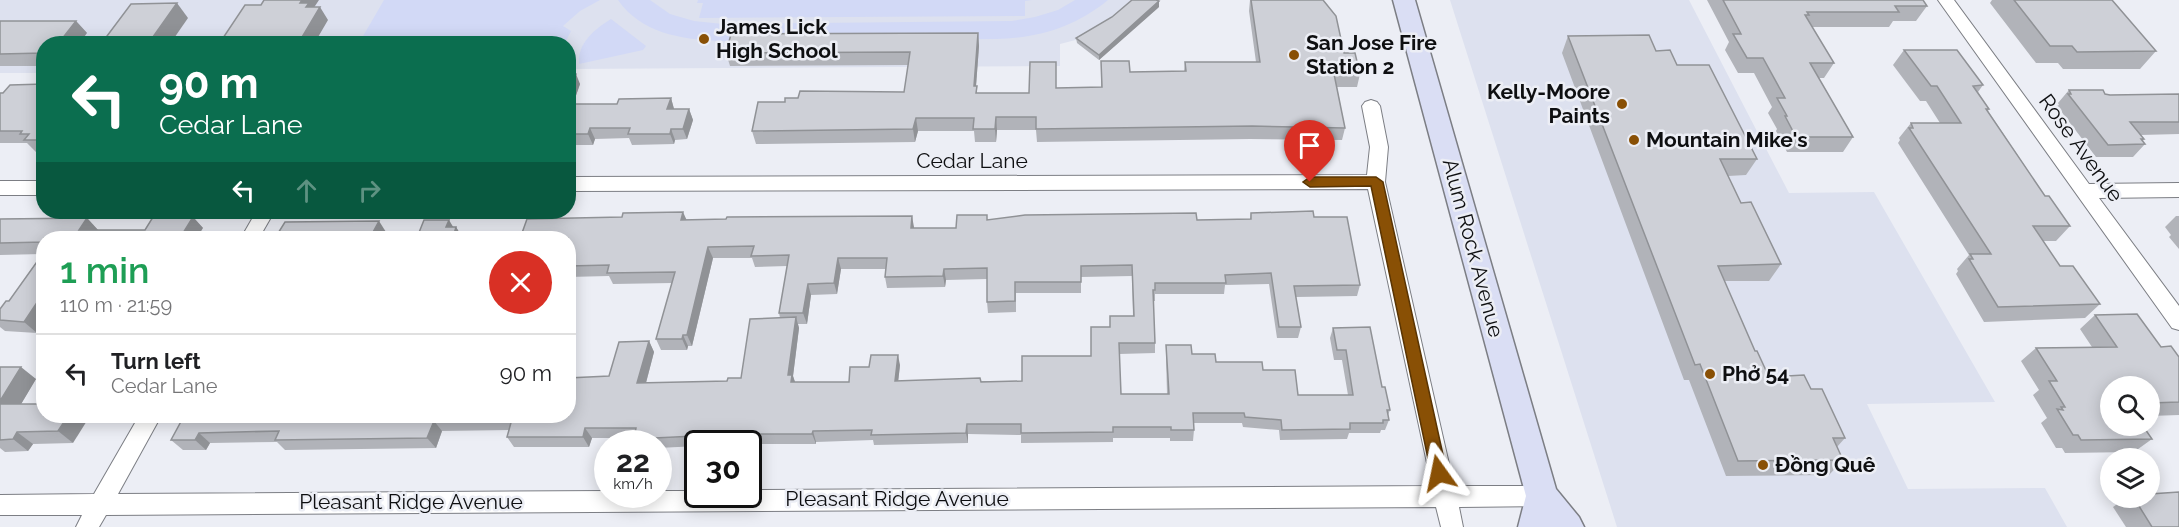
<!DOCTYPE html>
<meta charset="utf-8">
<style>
body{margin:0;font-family:Raleway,sans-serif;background:#f2f2f2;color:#202124;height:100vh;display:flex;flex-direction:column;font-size:22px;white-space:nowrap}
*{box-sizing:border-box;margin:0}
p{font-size:20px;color:#757577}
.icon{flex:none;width:33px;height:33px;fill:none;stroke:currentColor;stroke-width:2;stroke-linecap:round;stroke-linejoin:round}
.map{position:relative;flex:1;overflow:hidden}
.details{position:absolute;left:36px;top:231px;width:540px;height:192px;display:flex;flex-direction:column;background:#fff;border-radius:24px;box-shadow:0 3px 15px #0003}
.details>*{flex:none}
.banner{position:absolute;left:36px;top:36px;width:540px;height:183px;border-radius:24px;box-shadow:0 3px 15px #0003;background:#0b6e4f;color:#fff;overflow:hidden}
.buttons{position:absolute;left:2100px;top:376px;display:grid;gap:12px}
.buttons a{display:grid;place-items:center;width:60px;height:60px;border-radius:50%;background:#fff;box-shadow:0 3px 15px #0003;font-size:30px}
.speed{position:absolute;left:594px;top:430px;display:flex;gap:12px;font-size:30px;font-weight:700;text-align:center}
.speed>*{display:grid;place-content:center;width:78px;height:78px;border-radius:50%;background:#fff;box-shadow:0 3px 15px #0003;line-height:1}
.speed small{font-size:15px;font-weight:400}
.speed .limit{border:3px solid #111;border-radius:9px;background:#fff;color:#111}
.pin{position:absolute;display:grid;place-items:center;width:51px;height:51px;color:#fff;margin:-62px -26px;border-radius:50% 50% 50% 0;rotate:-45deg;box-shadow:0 0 6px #0007}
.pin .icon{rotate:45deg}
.me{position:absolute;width:66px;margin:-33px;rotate:348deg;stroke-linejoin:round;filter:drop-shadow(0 0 4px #0008)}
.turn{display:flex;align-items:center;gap:21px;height:126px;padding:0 24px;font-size:27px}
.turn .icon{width:78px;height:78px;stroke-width:2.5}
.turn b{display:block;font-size:42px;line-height:51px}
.lanes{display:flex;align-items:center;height:57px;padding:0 24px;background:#0003;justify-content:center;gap:30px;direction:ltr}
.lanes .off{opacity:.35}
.round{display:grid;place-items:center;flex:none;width:63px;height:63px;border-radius:32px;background:#f2f2f2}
.head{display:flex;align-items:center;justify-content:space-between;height:102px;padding:0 24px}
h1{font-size:36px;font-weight:600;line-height:45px;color:#1e9e55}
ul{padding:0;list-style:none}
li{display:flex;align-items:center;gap:18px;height:78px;padding:0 24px;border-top:2px solid #e0e0e0}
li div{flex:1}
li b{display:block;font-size:22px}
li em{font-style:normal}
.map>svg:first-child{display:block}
</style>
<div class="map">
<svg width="2179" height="527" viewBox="0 0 2179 527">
<rect width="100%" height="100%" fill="#eceef5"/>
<g fill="#dde1ef">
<polygon points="0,0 1139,0 1099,34 1060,44 1060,66 569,69 568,44 44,44 43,73 0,73"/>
<polygon points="1450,0 1689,0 1789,193 1874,192 1995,402 1867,404 1908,489 2045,488 2067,527 1617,527"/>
</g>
<g fill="#d2d9f6">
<polygon points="384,0 600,0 580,11 563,26 571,31 565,43 359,43"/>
<path d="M 618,0 L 650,0 L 670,14 L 694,21 L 723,24 L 1012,21 L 1035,17 L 1058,10 L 1075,0 L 1108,0 C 1075,27 1039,38 996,39 L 718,41 C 680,39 641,33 618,0 Z"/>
<polygon points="698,0 1032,0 1025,1 1025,16 699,18 703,3 697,3"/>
<path d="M 611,19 L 646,46 L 643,50 L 579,64 C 577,43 595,29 611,19 Z"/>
</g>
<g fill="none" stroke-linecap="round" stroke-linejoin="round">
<g stroke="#7c7e84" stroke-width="2">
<g id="street">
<polygon points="1938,0 1954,0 2089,184 2179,183 2179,197 2099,198 2179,306 2179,330 2172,328"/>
<polygon points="1371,100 1377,102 1380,106 1388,147 1385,182 1454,486 1542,486 1550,489 1553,496 1550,503 1542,506 1459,507 1463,527 1441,527 1436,507 106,515 99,527 76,527 82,515 0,515 0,495 94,494 139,416 161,416 118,494 608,491 608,495 658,495 658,491 698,491 698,495 748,495 748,490 1432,486 1368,189 568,191 568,177 1367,175 1370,147 1362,106 1365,102"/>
<rect x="0" y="181" width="44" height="14"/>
<polygon points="256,212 274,212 259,238 241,238"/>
</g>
</g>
<g stroke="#7c7e84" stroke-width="3">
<polygon id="secondary" points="1393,0 1415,0 1556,489 1579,517 1584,527 1518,527 1526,496"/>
</g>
<use href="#street" fill="#fff" fill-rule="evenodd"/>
<use href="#secondary" fill="#dadef4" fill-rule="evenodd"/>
</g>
<g fill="#b1b3b9" fill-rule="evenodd">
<polygon points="1250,0 1323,0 1344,53 1360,74 1357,87 1337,87 1345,128 1342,140 1250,139 1037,142 1036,130 997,130 996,142 975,142 974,131 918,131 915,142 756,144 752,131 785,102 904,92 908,65 730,66 726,53 978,33 979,46 976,86 977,93 1029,93 1057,88 1101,87 1101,61 1130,72 1184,71 1185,62 1256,62 1249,11"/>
<polygon points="1707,0 1923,0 1927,6 1916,21 1893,21 1889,27 1812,27 1834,63 1824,78 1819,78 1853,137 1843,152 1787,152 1776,131 1777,129 1768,113 1772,107 1754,73 1738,73 1725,50 1729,42"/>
<polygon points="1992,0 2112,0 2156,51 2140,69 2063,69 2058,63 2036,63 1990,3"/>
<polygon points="1159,7 1099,60 1077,43 1076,38"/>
<polygon points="0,21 76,21 87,33 44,44 44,66 0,66"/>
<polygon points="1568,36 1656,51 1677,65 1757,159 1746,175 1728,176 1741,203 1781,264 1769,281 1724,281 1755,351 1769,377 1811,389 1845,438 1837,447 1843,460 1829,475 1726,476 1689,380 1684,380 1562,53"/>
<polygon points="1904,50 1983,85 1978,92 1989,109 1988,111 2045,196 2070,226 2056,241 2043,241 2060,266 2100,304 2085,318 1984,322 1956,274 1958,271 1957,269 1969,255 1898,143 1900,140 1899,138 1911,123 1940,123 1926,101 1920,101 1893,65"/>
<polygon points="568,73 580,84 573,104 617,104 671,98 674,109 689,109 693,120 687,139 675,140 674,144 632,145 629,138 595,139 593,145 568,145"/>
<polygon points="44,84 44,153 37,153 27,143 0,143 0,93"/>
<polygon points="2069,90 2110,95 2179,94 2179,134 2140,135 2144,139 2143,141 2145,144 2133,157 2096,157 2057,106 2059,105 2058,103"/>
<path d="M 1251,213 L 1314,217 L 1360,285 L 1357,296 L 1296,297 L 1301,327 L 1298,338 L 1277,338 L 1269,284 L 1225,285 L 1224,294 L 1155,294 L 1155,301 L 1153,301 L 1155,343 L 1155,353 L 1119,354 L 1121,394 L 1167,394 L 1166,356 L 1166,345 L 1192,354 L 1216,362 L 1263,370 L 1298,395 L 1348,395 L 1342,360 L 1334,360 L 1330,338 L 1333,328 L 1382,387 L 1390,410 L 1388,415 L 1389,420 L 1385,430 L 1381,430 L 1380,433 L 1349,433 L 1347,439 L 1280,440 L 1279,430 L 1243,427 L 1242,423 L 1194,423 L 1194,430 L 1193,441 L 1170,441 L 1170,438 L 1113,438 L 1113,442 L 1021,443 L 1021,435 L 968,434 L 968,443 L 874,445 L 873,440 L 816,442 L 816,444 L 698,444 L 698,446 L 658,448 L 658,444 L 637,444 L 634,438 L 592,438 L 589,447 L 514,447 L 507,437 L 509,430 L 442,431 L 436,448 L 285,450 L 277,442 L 210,443 L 206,450 L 183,450 L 171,440 L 184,416 L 568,416 L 609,376 L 649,341 L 654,352 L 646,383 L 727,381 L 741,378 L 780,318 L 779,313 L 787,266 L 755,267 L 752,258 L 713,258 L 692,346 L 688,346 L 687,350 L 661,350 L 656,339 L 672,283 L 613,284 L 609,276 L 568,277 L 568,238 L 275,238 L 386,232 L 385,234 L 418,235 L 453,227 L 456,227 L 460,234 L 522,233 L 686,220 L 914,227 L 914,228 L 956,228 L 987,220 L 1197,220 L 1250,219 ZM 841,269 L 886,269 L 885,277 L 887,288 L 945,287 L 946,280 L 987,279 L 987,302 L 988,313 L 1016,312 L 1016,293 L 1081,293 L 1081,277 L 1132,276 L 1133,316 L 1110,316 L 1110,327 L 1091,356 L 1022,381 L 898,381 L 900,365 L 849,382 L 795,382 L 793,376 L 799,328 L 798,324 L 807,324 L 811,295 L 837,294 Z"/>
<polygon points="2176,216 2179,216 2179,249 2169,237 2171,235 2165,227"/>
<polygon points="193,217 203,228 44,238 44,322 37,333 5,331 0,327 0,309 9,301 42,254 0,255 0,219 87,218 98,230 145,230"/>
<polygon points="2095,315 2161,347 2179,357 2179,415 2150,416 2150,387 2110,387 2152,439 2134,452 2065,453 2062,448 2056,448 2041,423 2047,418 2033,395 2039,390 2021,361 2036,348 2092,347 2080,329"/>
<polygon points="0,367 36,379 21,404 44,404 73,443 33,444 28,451 5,452 0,448"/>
<polygon points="2126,498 2150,498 2179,527 2126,527 2113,507"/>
</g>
<g fill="#909296">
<polygon points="302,0 319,0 313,9 320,7 328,20 314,44 298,44 300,3"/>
<polygon points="1159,1 1159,7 1099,60 1099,55"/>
<polygon points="177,3 188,18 170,44 148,44"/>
<polygon points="76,21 87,33 79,44 58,44"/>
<polygon points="978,33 979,46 975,99 974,86"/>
<polygon points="576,74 580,84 569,115 568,92"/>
<polygon points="671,98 674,109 671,120 667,109"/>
<polygon points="689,109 693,120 687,139 683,129"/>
<polygon points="996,117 997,130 996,142 995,129"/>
<polygon points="916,118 918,131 915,142 913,129"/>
<polygon points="590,128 595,139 593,145 588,134"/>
<polygon points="671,129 675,140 674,144 670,134"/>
<polygon points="683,212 688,223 681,220"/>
<polygon points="912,216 914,227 913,239 911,228"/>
<polygon points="193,217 203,228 197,238 180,238"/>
<polygon points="87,218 98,230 93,238 79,230"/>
<polygon points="449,220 455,230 456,227 463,238 457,238 446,227"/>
<polygon points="379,221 386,232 383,238 372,234"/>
<polygon points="708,247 713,258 692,346 687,335"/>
<polygon points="838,258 841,269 837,294 834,283"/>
<polygon points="944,269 946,280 945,287 943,276"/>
<polygon points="808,284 811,295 807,324 803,313"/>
<polygon points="44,292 44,322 37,333 24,322"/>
<polygon points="796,317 799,328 793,376 796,385 794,393 788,375"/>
<polygon points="683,335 688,346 687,350 682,339"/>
<polygon points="649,341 654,352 643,394 637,383"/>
<polygon points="898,355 900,365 897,392 895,381"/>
<polygon points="21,367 36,379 14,416 0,406 0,401"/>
<polygon points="68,416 90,416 73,443 58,431"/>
<polygon points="434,421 442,431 436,448 427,438"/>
<polygon points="967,424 968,434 968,443 966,433"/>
<polygon points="585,428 592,438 589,447 583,437"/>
<polygon points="813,431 816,442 816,444 812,434"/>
<polygon points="17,432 33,444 28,451 13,439"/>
<polygon points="199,433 210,443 206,450 195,440"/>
</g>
<g fill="#ced0d7" stroke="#909296" stroke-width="1.5">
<polygon points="264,0 302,0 300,3 309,3 306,7 320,7 298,44 219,44 245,5 261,5"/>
<polygon points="1132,0 1156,0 1159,1 1099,55 1076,38 1112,17"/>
<polygon points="1251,0 1323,0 1336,16 1344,53 1355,53 1360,74 1334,74 1345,128 1252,126 1036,129 1036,117 996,117 995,129 973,129 974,118 916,118 913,129 752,131 758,102 785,102 785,98 798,98 800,91 904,92 910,52 726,53 731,34 978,33 974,86 977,86 976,93 1029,93 1030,62 1056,62 1056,88 1102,87 1101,61 1129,61 1130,72 1186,71 1185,62 1260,62"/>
<polygon points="1723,0 1923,0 1927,6 1895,6 1899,12 1807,12 1809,15 1805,15 1834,63 1810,63 1853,137 1796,137 1785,116 1787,116 1777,98 1785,98 1763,58 1747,58 1733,34 1741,34"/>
<polygon points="2014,0 2112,0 2156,51 2077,52 2072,46 2050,46"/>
<polygon points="177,3 148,44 101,44 131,4"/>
<polygon points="0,21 76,21 58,44 44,44 44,53 0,54"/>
<polygon points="1649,35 1656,51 1670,50 1677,65 1709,65 1757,159 1720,159 1741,203 1751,202 1781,264 1718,266 1755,351 1757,351 1769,377 1804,375 1811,389 1822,389 1845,438 1833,438 1843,460 1738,461 1700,364 1695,365 1568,36"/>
<polygon points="1904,50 1957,50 1983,85 1973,86 1989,109 1986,109 2045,196 2049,196 2070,226 2033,226 2060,266 2073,266 2100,304 1998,307 1969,259 1973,259 1970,254 1991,254 1909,128 1913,128 1911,123 1961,123 1937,86 1931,86"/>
<polygon points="568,73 576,74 568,92"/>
<polygon points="44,84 44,140 24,140 29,134 20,134 22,131 0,131 0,93 3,93 10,85"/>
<polygon points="2069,90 2103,90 2105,94 2110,95 2179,94 2179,122 2130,122 2144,139 2141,139 2145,144 2108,145 2068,94 2071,94"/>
<polygon points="671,98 667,109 689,109 683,129 671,129 670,134 628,134 630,128 590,128 588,134 568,134 568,104 617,104 619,99"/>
<polygon points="1313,211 1314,217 1347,217 1360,285 1294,286 1301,327 1279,327 1271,273 1225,275 1226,283 1155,283 1155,290 1153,290 1155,343 1119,343 1121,394 1169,394 1166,345 1191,345 1192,354 1215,354 1216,362 1262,362 1263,370 1295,370 1298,395 1353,395 1346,350 1337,350 1333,328 1370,327 1382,387 1385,387 1390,410 1387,410 1389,420 1383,420 1383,423 1350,423 1350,429 1282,430 1281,420 1245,417 1244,413 1193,413 1194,430 1171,430 1171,427 1113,427 1113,432 1021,433 1021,424 967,424 966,433 871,435 872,430 813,431 812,434 736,434 634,439 636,428 585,428 583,437 507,437 512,419 434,421 427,438 275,440 279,431 199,433 195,440 171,440 184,416 568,416 568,378 609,376 619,342 649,341 637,383 727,381 728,378 741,378 750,319 796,317 788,375 792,375 791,382 849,382 850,367 869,367 871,355 898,355 895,381 980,378 981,382 1022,381 1022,356 1091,356 1091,327 1110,327 1110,316 1134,316 1132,265 1081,266 1081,282 1015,282 1015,301 987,302 987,268 944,269 943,276 885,277 887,258 838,258 834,283 808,284 803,313 779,313 789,255 751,256 754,246 708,247 687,335 683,335 682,339 656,339 675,272 607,273 609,265 568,266 568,238 275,238 285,222 379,221 372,234 418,235 424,220 449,220 446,227 456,227 454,234 522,233 527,219 622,217 623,213 683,212 681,220 726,219 727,217 912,216 911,228 956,228 957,215 987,215 987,220 1025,215 1196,213 1197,220 1251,219 1251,213"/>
<polygon points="153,217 193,217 180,238 44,238 44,242 0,243 0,219 87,218 79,230 145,230"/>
<polygon points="44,252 44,292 24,322 0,320 0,309 6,301 9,301"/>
<polygon points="2137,314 2161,347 2171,346 2179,357 2179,402 2150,403 2150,387 2110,387 2110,426 2143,426 2152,439 2081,440 2078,435 2073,435 2057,409 2063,410 2061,407 2065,407 2049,381 2057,381 2036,348 2117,347 2095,315"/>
<polygon points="0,367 21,367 0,401"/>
<polygon points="0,404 44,404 44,416 68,416 58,431 17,432 13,439 0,440"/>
<polygon points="2179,492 2179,527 2152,527 2134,498 2150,498 2150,494"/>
</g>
<polygon fill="#895005" stroke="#593403" stroke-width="1.5" points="1310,177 1376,177 1383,182 1447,473 1445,478 1439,480 1434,478 1431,473 1371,186 1310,187 1303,182"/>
<g fill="#895005" stroke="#eceef5" stroke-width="2">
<circle cx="704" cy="39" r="6"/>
<circle cx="1294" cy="55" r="6"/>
<circle cx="1622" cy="104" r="6"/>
<circle cx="1634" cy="140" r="6"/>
<circle cx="1710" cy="374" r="6"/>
<circle cx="1763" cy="465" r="6"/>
</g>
<g text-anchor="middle" stroke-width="5" stroke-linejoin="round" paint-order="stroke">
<g font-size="21" font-weight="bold" fill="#0e0f11" stroke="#eceef5" text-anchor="start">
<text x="716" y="34">James Lick<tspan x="716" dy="24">High School</tspan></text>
<text x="1306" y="50">San Jose Fire<tspan x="1306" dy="24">Station 2</tspan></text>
<text x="1610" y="99" text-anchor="end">Kelly-Moore<tspan x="1610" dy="24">Paints</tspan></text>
<text x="1646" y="147">Mountain Mike's</text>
<text x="1722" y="381">Phở 54</text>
<text x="1775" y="472">Đồng Quê</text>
</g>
<g font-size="21" fill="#0e0f11" stroke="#eceef5">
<text transform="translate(2081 148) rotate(54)" y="7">Rose Avenue</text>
<text x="972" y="168">Cedar Lane</text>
<text transform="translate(1473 248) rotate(75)" y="7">Alum Rock Avenue</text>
<text x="897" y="506">Pleasant Ridge Avenue</text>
<text x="411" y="509">Pleasant Ridge Avenue</text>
</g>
</g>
</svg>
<div class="buttons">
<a><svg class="icon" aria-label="search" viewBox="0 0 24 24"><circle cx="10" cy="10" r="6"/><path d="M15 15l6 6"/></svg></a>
<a><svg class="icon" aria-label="layers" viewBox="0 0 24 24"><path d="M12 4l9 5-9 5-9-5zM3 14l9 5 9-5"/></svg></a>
</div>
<div class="speed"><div>22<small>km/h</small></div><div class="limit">30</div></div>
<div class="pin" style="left:1310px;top:182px;background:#d93025"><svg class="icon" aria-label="arrive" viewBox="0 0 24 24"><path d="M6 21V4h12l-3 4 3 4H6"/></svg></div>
<svg class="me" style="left:1439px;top:473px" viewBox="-20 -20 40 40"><path d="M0-17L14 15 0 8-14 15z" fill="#895005" stroke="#fff" stroke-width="4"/></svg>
<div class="banner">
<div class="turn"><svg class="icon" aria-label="left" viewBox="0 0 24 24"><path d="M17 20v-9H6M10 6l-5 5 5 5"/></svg><div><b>90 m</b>Cedar Lane</div></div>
<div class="lanes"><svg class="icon" aria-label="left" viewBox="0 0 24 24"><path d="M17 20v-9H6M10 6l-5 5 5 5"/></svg><svg class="icon off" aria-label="ahead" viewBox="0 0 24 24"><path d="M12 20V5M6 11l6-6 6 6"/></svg><svg class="icon off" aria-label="right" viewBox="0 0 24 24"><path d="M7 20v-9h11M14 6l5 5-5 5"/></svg></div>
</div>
<section class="details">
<div class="head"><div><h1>1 min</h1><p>110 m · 21:59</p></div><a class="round" style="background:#d93025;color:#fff"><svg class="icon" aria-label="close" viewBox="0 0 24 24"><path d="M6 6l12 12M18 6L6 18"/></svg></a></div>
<ul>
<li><svg class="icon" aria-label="left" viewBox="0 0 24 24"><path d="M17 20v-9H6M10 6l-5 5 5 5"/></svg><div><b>Turn left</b><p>Cedar Lane</p></div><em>90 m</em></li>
</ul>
</section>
</div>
